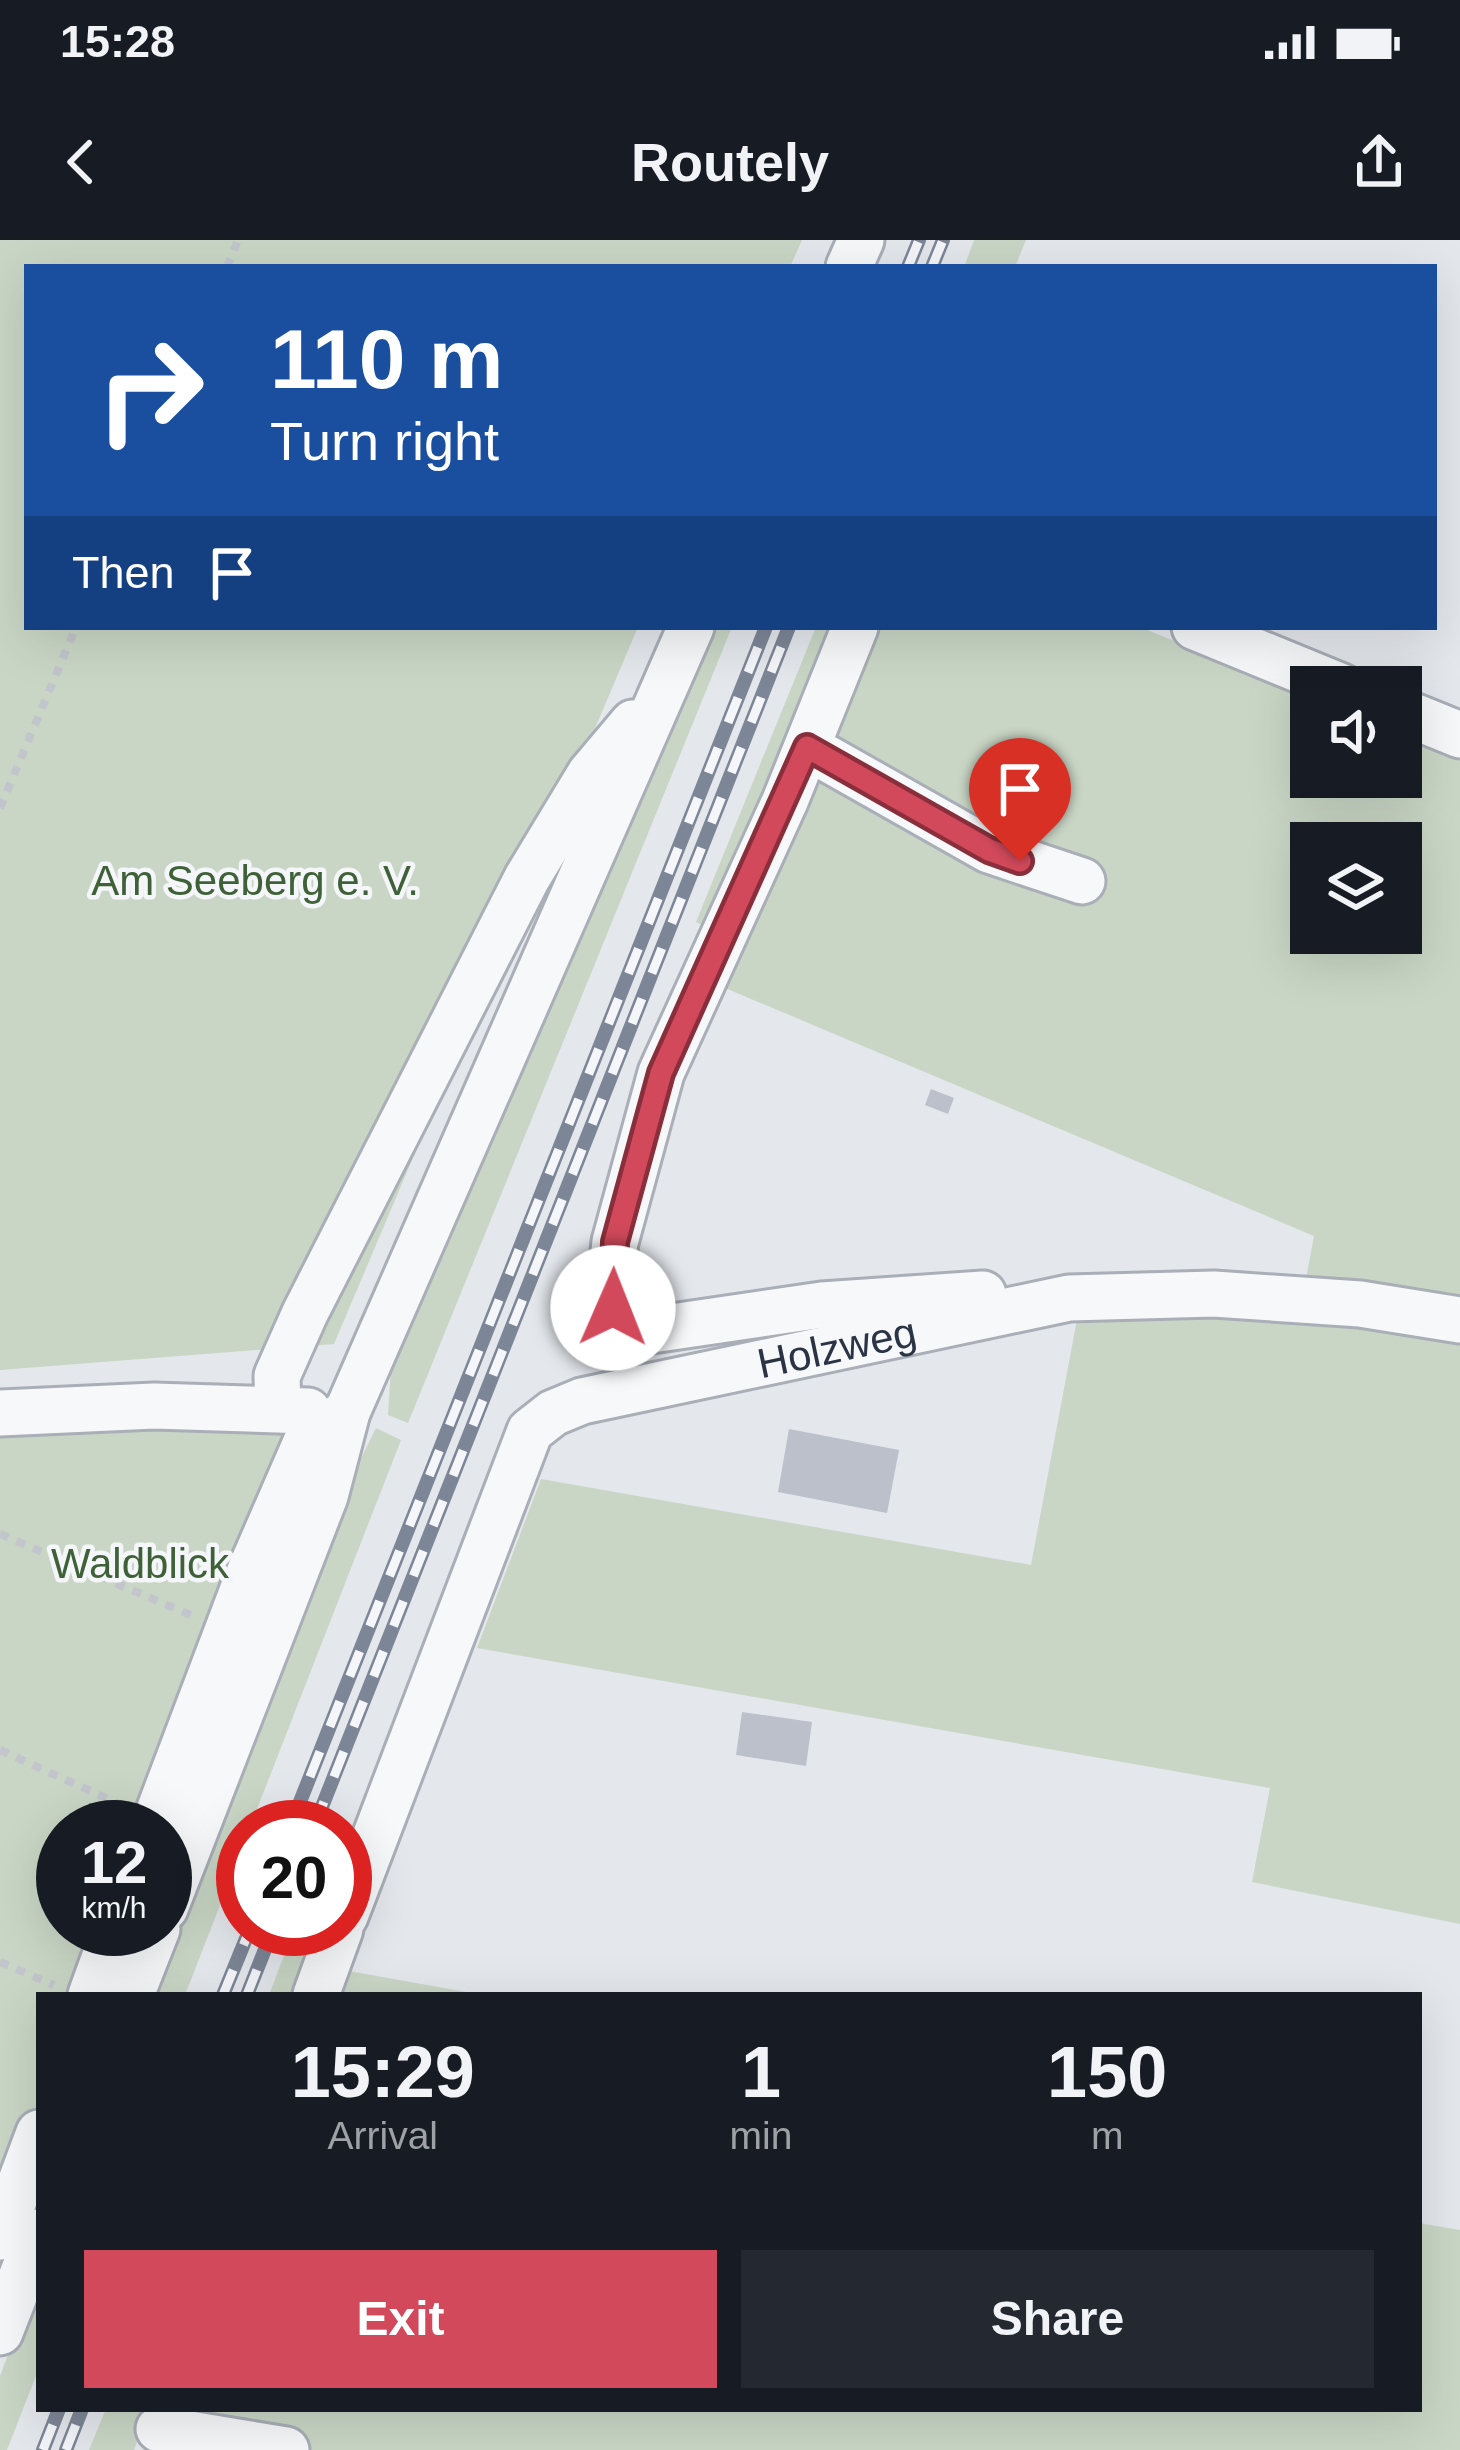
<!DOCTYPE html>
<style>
body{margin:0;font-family:Helvetica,sans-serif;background:#242831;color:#f1f3f6;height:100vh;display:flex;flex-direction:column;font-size:45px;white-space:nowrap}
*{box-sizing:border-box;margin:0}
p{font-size:39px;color:#9ea1a6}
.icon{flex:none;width:66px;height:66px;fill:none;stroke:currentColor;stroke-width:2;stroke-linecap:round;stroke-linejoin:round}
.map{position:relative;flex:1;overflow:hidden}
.side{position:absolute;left:36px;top:1752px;width:1386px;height:420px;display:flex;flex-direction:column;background:#171b24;border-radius:0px;box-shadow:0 12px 48px #0002}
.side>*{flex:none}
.top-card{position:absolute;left:24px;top:24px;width:1413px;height:366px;border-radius:0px;box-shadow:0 12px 48px #0002;background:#1a4fa0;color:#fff;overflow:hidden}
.controls{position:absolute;left:1290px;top:426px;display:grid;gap:24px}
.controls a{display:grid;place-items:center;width:132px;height:132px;border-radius:0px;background:#171b24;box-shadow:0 12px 48px #0002;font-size:60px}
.speed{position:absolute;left:36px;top:1560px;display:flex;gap:24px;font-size:60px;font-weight:700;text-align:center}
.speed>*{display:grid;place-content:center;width:156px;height:156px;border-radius:50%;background:#171b24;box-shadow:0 12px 48px #0002;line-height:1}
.speed small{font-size:30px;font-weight:400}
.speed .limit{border:18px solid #d22;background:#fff;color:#111}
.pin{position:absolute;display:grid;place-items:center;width:102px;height:102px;color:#fff;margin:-123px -51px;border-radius:50% 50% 50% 0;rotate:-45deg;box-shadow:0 0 12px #0007}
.pin .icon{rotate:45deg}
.me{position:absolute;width:132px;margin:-66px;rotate:1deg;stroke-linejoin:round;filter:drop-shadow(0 0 9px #0008)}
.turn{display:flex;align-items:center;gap:42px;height:252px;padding:0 48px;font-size:54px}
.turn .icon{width:156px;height:156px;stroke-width:2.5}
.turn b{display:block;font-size:84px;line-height:102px}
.then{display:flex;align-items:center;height:114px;padding:0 48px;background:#0003;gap:24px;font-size:45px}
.eta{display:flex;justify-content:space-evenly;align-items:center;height:204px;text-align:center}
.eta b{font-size:72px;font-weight:700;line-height:84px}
.cta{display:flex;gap:24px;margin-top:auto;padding:24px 48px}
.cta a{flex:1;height:138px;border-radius:0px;background:#d1495b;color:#fff;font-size:48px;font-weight:700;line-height:138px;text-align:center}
.cta a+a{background:#242831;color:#f1f3f6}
.status{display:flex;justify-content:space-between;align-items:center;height:84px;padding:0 60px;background:#171b24;direction:ltr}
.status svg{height:33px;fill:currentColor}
header{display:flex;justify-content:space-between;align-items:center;height:156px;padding:0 48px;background:#171b24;font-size:54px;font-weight:700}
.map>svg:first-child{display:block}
</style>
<div class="status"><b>15:28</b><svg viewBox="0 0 49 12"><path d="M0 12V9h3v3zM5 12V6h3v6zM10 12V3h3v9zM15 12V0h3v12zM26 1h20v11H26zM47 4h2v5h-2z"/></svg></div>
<header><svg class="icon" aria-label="back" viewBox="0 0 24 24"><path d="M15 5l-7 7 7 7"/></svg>Routely<svg class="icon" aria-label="share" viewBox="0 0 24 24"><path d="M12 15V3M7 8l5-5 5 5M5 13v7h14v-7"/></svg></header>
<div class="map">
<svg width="1460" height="2210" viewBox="0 0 1460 2210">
<rect width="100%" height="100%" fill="#e4e7ec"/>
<g fill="#c9d6c5" fill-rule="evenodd">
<polygon points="0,0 802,0 790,27 27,27 27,387 638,387 334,1104 0,1130"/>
<polygon points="974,0 1026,0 1015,27 964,27"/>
<polygon points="707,387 732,387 408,1183 388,1175 392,1111"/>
<polygon points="816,387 845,387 715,691 696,682"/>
<path d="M 874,387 L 1140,387 L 1311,457 L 1311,537 L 1401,537 L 1401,494 L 1460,518 L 1460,1684 L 1252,1642 L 1270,1548 L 477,1408 L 541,1239 L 1031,1325 L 1078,1074 L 1305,1044 L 1314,996 L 725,748 ZM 1311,603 L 1401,603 L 1401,693 L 1311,693 Z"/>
<polygon points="174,1178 284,1189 327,1232 165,1634 165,1587 63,1587 63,1689 143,1689 116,1755 39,1755 39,1948 0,2045 0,1189"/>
<polygon points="376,1188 401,1200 250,1587 243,1587 243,1606 185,1755 146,1755 339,1263"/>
<polygon points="286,1710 313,1720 300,1755 269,1755"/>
<polygon points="349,1731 483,1755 340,1755"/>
<polygon points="1419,1983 1460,1990 1460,2210 177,2210 192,2169 1419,2169"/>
<polygon points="39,2031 39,2128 7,2210 0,2210 0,2136"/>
<polygon points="106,2169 149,2169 134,2210 89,2210"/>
</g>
<g fill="#bbc0ca">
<polygon points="931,849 954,858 948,874 925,865"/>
<polygon points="789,1189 899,1210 887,1273 778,1252"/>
<polygon points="742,1472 812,1482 806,1526 736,1515"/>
</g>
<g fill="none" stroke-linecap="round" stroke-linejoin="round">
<g stroke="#a9aeb7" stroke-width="51">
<g id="minor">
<polyline points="849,27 861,0"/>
<polyline points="855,387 785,561 661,833 615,1002 610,1047 621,1082 638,1092 822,1065 983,1054"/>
<polyline points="1195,387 1342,447"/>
<polyline points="1401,471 1460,495"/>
<polyline points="807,507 989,610 1082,641"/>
<polyline points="278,1169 277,1136 305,1073 527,638 590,534 633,483"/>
<polyline points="0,1173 154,1166 308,1171"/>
<polyline points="153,1587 250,1331 307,1200 347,1172"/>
<polyline points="165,1668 325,1256 347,1172 691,387"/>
<path id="s1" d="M 345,1676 L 530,1191 L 553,1173 L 582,1161 L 1069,1058 L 1214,1054 L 1360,1064 L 1460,1080"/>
<polyline points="91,1755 115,1689"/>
<polyline points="131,1755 157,1689"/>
<polyline points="316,1755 340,1689"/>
<polyline points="0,1997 39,1893"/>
<polyline points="0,2092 39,1992"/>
<polyline points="159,2189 286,2210"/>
</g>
</g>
<g stroke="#c2c5cb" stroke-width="8" stroke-dasharray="9 9" stroke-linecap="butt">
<polyline points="227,27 238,0"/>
<polyline points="0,568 76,387"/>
<polyline points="0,1294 193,1376"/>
<polyline points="0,1510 119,1564"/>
<polyline points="0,1722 54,1745"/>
</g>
<use href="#minor" stroke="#f7f8fa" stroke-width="45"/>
<g stroke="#7d8696" stroke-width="14">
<g id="rail">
<polyline points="908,27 919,0"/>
<polyline points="932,27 943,0"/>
<polyline points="290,1587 766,387"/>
<polyline points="314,1587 789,387"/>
<polyline points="223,1755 250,1689"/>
<polyline points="247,1755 273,1689"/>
<polyline points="43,2210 59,2169"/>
<polyline points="66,2210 82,2169"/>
</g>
</g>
<use href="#rail" stroke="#f4f6f9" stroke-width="9" stroke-dasharray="27" stroke-linecap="butt"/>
</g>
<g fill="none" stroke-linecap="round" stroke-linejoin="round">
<g stroke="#882f3b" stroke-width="30">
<polyline id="route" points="613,1068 615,1002 661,833 807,507 989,610 1020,621"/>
</g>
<use href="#route" stroke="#d1495b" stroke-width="21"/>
</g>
<g text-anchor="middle" stroke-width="9" stroke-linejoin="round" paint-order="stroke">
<g font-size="42" fill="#3f6138" stroke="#f4f6f9">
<text x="255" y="655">Am Seeberg e. V.</text>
<text x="140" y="1338">Waldblick</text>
</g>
<g font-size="42" fill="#2b3445" stroke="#f4f6f9">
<text dy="15" stroke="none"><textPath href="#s1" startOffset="840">Holzweg</textPath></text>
</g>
</g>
</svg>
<div class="controls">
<a><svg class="icon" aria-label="sound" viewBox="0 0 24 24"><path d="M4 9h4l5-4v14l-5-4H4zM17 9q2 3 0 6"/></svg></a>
<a><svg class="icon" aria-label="layers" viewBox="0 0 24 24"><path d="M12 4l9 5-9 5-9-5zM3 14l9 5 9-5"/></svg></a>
</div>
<div class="speed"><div>12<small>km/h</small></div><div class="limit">20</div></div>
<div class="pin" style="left:1020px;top:621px;background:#d93025"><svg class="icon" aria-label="arrive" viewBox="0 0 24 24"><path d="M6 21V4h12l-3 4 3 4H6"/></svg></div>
<svg class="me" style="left:613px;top:1068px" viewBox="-20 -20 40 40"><circle r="19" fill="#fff"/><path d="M0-13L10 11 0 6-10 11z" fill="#d1495b"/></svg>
<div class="top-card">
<div class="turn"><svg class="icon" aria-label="right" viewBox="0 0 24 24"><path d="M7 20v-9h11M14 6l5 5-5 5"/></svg><div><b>110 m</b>Turn right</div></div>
<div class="then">Then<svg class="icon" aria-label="arrive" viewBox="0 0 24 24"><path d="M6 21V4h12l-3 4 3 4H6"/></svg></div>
</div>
<section class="side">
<div class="eta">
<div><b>15:29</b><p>Arrival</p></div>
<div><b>1</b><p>min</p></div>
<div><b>150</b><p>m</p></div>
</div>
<div class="cta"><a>Exit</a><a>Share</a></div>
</section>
</div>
